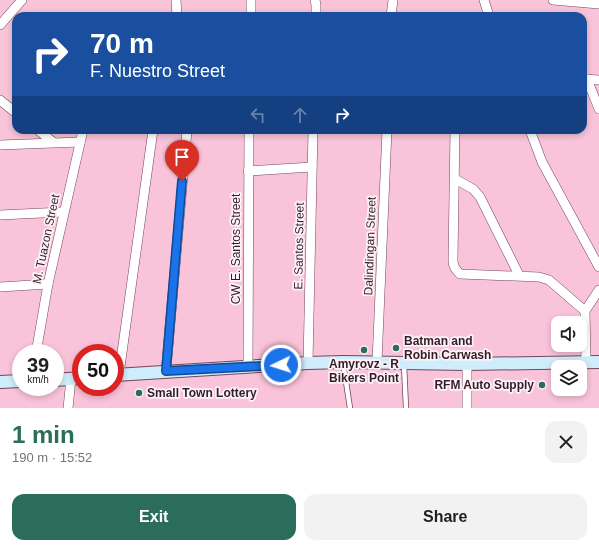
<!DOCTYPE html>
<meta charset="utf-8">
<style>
body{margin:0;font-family:Arial,sans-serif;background:#f2f2f2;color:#202124;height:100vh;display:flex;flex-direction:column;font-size:15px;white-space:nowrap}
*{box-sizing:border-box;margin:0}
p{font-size:13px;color:#757577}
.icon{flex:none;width:22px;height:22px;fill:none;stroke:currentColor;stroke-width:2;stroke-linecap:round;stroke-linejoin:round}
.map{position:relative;height:408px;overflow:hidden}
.sheet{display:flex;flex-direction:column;background:#fff;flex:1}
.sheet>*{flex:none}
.top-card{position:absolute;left:12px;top:12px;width:575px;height:122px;border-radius:12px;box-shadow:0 2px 6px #0003;background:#1a4fa0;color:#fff;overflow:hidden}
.buttons{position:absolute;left:551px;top:316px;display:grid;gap:8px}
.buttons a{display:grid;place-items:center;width:36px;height:36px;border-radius:8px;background:#fff;box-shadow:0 2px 6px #0003;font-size:20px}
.speed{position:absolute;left:12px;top:344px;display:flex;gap:8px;font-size:20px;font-weight:700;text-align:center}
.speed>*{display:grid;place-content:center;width:52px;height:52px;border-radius:50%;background:#fff;box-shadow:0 2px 6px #0003;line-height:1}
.speed small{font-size:10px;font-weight:400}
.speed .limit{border:6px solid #d22;background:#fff;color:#111}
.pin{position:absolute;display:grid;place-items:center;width:34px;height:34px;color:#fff;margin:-41px -17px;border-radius:50% 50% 50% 0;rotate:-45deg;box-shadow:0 0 4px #0007}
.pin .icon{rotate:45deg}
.me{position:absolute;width:44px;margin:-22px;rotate:266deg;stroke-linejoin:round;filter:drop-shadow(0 0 3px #0008)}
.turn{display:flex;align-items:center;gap:14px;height:84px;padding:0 12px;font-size:18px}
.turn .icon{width:52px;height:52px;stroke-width:2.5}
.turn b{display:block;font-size:28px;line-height:34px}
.lanes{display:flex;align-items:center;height:38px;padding:0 12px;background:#0003;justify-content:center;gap:20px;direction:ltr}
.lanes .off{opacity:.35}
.round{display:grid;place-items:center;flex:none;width:42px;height:42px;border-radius:12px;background:#f2f2f2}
.overview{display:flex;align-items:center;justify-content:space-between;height:68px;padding:0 12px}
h1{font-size:24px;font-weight:700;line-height:30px;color:#2b6c5a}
.cta{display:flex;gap:8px;margin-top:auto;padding:8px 12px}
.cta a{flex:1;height:46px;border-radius:12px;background:#2b6c5a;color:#fff;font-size:16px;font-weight:700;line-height:46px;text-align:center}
.cta a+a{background:#f2f2f2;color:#202124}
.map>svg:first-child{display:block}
</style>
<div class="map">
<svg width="599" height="408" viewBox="0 0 599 408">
<rect width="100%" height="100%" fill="#f9c3d9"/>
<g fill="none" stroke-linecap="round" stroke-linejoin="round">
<g stroke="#74475b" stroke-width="6">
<g id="lane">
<polyline points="343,362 350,408"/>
<polyline points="404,364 406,408"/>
</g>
</g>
<g stroke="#74475b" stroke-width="10">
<g id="street">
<polyline points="176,0 177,16"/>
<polyline points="315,0 316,5 316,16"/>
<polyline points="484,0 489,16"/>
<polyline points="553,0 599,4"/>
<polyline points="251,16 251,0"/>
<polyline points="391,16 393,0"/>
<polyline points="0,25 22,0"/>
<polyline points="583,79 599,80"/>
<polyline points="587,79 599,109"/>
<polyline points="0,100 16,113"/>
<polyline points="38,130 53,142"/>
<path d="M 455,130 L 453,260 C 453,266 455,269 460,274 L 539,277 L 549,280 L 585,311"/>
<polyline points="530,130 542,162 599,267"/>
<polyline points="0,145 80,142"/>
<polyline points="248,171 312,167"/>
<polyline points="455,179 473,189 480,197 519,275"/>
<polyline points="0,215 63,212"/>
<polyline points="0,287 48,284"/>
<polyline points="36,353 48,284 83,130"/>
<polyline points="586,361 585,311 599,290"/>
<polyline points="377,362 387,130"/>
<polyline points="308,363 313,130"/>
<polyline points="248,367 249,130"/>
<polyline points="166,371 187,130"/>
<polyline points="119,374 153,130"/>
<polyline points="68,408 71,379"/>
<polyline points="467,408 467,364"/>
</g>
</g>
<g stroke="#74475b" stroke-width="14">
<g id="secondary">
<polyline points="115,375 308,363 343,362 467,364 599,362"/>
<polyline points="55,380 81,378"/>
<polyline points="0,382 21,381"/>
</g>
</g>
<use href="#lane" stroke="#fff" stroke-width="4.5"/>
<use href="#street" stroke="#fff" stroke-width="9"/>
<use href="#secondary" stroke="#d0edfc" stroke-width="12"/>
</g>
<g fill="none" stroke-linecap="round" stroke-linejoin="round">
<g stroke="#114b97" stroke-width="10">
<polyline id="route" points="182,181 166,371 281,365"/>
</g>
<use href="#route" stroke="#1a73e8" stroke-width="7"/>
</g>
<g fill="#2b6c5a" stroke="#fef2f7" stroke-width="1.5">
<circle cx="396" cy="348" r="4"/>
<circle cx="364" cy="350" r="4"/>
<circle cx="542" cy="385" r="4"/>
<circle cx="139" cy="393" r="4"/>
</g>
<g text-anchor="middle" stroke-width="3.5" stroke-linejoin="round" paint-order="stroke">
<g font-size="12" fill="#321e26" stroke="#fef2f7">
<text transform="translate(46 239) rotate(-78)" y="4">M. Tuazon Street</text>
<text transform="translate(299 246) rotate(-89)" y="4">E. Santos Street</text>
<text transform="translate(370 246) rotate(-88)" y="4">Dalindingan Street</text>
<text transform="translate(236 249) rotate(-90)" y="4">CW E. Santos Street</text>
</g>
<g font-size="12" font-weight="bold" fill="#321e26" stroke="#fef2f7" text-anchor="start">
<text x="404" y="345">Batman and<tspan x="404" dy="14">Robin Carwash</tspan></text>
<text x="364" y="368" text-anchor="middle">Amyrovz - R<tspan x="364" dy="14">Bikers Point</tspan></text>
<text x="534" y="389" text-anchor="end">RFM Auto Supply</text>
<text x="147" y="397">Small Town Lottery</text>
</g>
</g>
</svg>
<div class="buttons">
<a><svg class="icon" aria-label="sound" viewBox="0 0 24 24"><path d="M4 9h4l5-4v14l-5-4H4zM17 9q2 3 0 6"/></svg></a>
<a><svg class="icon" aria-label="layers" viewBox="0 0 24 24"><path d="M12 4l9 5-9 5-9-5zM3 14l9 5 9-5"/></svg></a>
</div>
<div class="speed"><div>39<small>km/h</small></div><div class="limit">50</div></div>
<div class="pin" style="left:182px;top:181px;background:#d93025"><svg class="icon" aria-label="arrive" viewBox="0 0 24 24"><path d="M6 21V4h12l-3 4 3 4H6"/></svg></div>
<svg class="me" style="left:281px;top:365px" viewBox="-20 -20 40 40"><circle r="17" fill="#1a73e8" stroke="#fff" stroke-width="3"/><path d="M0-11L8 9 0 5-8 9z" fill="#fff"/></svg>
<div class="top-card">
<div class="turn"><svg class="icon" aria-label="right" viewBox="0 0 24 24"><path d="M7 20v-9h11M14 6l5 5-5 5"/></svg><div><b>70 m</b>F. Nuestro Street</div></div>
<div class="lanes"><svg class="icon off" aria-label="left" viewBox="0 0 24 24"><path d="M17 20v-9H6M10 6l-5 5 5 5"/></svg><svg class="icon off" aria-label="ahead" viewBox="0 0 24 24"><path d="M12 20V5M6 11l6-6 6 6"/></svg><svg class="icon" aria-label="right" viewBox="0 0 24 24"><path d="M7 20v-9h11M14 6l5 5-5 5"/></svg></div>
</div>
</div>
<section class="sheet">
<div class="overview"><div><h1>1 min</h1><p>190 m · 15:52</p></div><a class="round"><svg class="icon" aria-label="close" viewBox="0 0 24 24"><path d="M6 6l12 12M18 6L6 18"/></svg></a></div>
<div class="cta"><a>Exit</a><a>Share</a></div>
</section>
